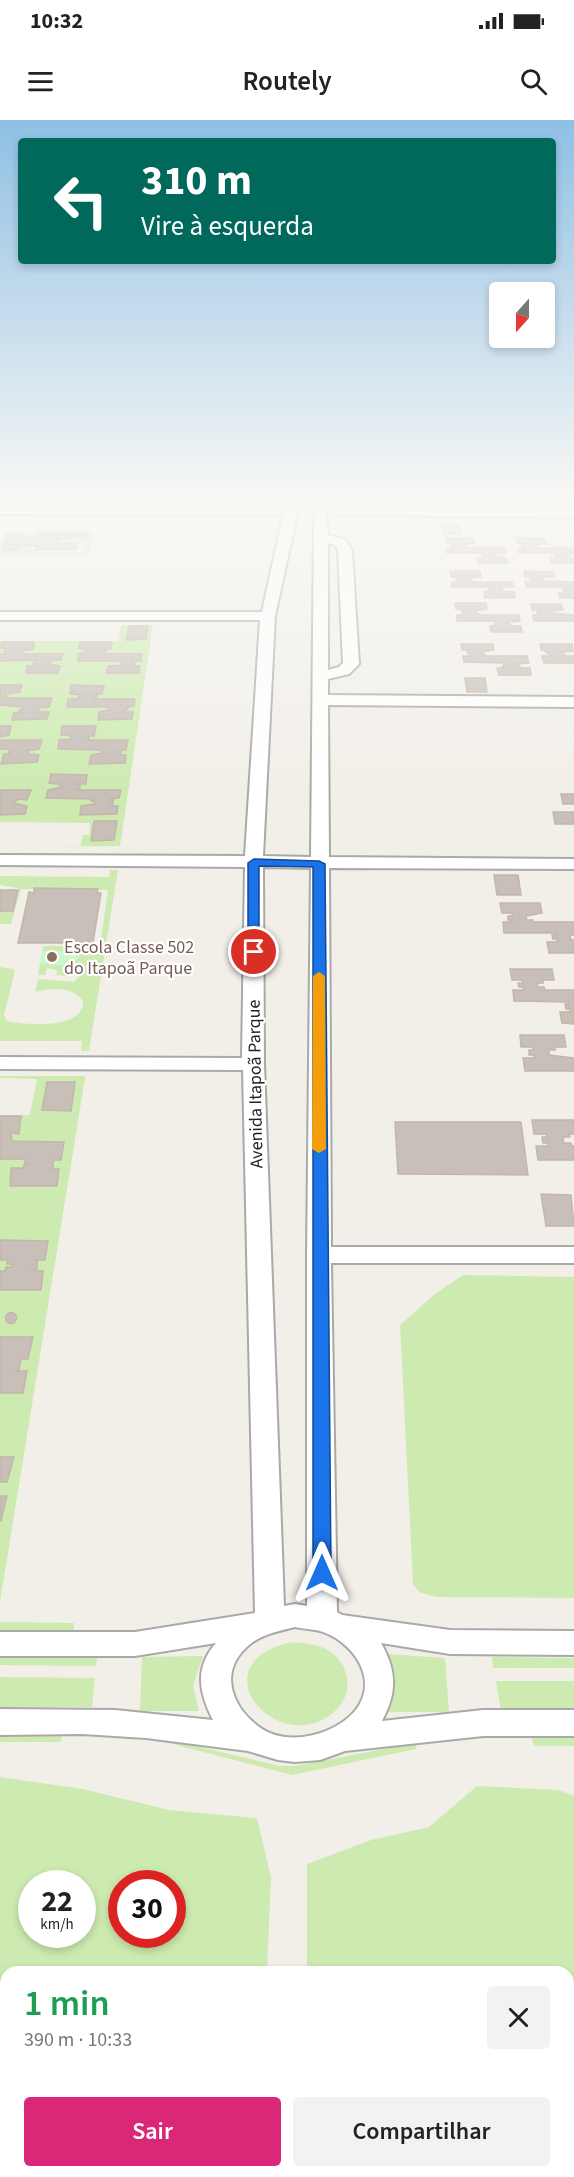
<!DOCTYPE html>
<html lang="pt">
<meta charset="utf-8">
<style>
body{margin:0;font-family:"Source Sans 3",sans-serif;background:#f2f2f2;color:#222;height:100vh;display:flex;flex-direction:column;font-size:22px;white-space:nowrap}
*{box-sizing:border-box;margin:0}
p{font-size:20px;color:#767676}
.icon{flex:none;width:33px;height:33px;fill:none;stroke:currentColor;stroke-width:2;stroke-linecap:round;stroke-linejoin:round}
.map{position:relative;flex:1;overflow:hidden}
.side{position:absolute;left:0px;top:1846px;width:574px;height:212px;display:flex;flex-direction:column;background:#fff;border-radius:18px 18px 0 0;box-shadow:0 3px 9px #0003}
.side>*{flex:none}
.guide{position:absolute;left:18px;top:18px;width:538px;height:126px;border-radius:6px;box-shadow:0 3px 9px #0003;background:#00695c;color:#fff;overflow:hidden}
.needle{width:39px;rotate:201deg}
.controls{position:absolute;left:489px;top:162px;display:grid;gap:12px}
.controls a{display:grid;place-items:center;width:66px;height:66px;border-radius:6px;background:#fff;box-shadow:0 3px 9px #0003;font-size:30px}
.speed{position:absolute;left:18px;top:1750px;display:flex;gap:12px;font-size:30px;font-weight:700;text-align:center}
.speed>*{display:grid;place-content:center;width:78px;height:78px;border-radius:50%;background:#fff;box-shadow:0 3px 9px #0003;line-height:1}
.speed small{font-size:15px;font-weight:400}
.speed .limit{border:9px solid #d22;background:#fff;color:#111}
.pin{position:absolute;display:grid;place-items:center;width:51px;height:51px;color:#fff;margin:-26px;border:3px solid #fff;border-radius:50%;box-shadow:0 2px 6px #0007}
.me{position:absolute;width:66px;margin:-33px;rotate:0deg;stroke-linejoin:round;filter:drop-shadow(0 0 4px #0008)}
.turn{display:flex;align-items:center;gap:21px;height:126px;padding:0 24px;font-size:27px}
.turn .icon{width:78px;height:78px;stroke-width:2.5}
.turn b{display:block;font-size:42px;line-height:51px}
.round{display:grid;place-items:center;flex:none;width:63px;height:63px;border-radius:6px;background:#f2f2f2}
.summary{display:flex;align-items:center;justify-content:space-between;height:102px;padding:0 24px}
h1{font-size:36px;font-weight:600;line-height:45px;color:#1e9e55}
.primary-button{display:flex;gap:12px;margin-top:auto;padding:12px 24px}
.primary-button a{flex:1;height:69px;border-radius:6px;background:#db2777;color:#fff;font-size:24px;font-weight:600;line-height:69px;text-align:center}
.primary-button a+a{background:#f2f2f2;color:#222}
.status{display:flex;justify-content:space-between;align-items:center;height:42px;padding:0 30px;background:#fff;direction:ltr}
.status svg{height:16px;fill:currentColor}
header{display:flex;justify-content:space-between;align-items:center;height:78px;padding:0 24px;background:#fff;font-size:27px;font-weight:600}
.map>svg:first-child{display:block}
</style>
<div class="status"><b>10:32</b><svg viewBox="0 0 49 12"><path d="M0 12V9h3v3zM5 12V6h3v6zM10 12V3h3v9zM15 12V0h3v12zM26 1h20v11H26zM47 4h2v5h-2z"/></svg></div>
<header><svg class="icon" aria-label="menu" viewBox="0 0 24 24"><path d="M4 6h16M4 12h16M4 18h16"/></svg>Routely<svg class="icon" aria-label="search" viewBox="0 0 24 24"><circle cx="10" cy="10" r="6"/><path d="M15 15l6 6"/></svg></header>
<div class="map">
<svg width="574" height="2057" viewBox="0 0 574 2057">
<rect width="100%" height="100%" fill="#f2efe9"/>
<g fill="#cdebb0" fill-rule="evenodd">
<polygon points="91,412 94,412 88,434 0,434 0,431 21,431 22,427 33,428 33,432 84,432 86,423 62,423 63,420 88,420"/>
<polygon points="121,505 153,505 120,726 0,727 80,726 83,715 89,715 90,703 0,702 0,521 118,521"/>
<path d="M 110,750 L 118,750 L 89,931 L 81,931 L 82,921 L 0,921 L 0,847 L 13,849 L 15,851 L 4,895 L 7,901 C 25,905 84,910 83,881 C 72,866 52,868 35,872 L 38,859 L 74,862 L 79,856 L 76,854 L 67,853 L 66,856 L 56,855 L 57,850 L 47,848 L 45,855 L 38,855 L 40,843 L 71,844 L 73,832 L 42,831 L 43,826 L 100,826 L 108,770 L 21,769 L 11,804 L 0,804 L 0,791 L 13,791 L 18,770 L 18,768 L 0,765 L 0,756 L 109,757 Z"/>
<polygon points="0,956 84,956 85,958 0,1482 0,995 30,995 37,959 0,958"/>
<polygon points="463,1155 574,1157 574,1478 436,1477 419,1472 413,1464 400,1205 435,1174"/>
<polygon points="0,1502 74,1503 74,1510 0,1510"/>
<path d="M 293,1522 C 303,1523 314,1524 324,1528 C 350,1540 356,1573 334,1592 C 276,1641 195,1541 293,1522 Z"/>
<path d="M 387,1534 L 445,1538 L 449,1592 L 388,1592 C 397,1571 396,1555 387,1534 Z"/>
<polygon points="203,1536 193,1565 199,1591 140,1591 142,1537"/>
<polygon points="0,1537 97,1538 96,1546 0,1545"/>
<polygon points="492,1537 574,1538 574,1548 493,1548"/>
<polygon points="0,1557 95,1558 92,1587 0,1587"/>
<polygon points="496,1561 574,1561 574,1592 501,1592"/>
<polygon points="0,1615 62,1615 61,1622 0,1622"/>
<polygon points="532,1618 574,1618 574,1626 534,1626"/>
<polygon points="170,1620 280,1646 295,1646 415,1623 416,1629 292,1655 169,1623"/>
<path d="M 0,1657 L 83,1669 L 169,1690 L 257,1698 L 271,1757 L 267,1852 L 6,1852 L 6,2052 L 259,2052 L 259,2057 L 0,2057 ZM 32,1764 L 82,1764 L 82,1815 L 32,1815 ZM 122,1764 L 172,1764 L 172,1815 L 122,1815 Z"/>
<polygon points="477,1666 559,1670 574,1676 574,2057 306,2057 306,2052 568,2052 568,1852 307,1852 307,1744 371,1720 429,1707"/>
</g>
<path fill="#c8facc" d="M 42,831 L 73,832 L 78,834 L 79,837 C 72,849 52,844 40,843 Z"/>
<g fill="#c7bfb8" stroke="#c4b6ab" stroke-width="1.5">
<polygon points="442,404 459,404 461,414 444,414"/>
<polygon points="36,412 89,412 87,418 59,419 58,423 77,423 76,430 35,430 36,426 21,426 19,430 2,430 7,413 23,413 22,416 35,416"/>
<polygon points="445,418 474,418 475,423 464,425 468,428 504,428 506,433 498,433 494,436 506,438 508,443 478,443 477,438 485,438 481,434 484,433 447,433 446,428 454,428 451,425 453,423 446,423"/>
<polygon points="516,418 544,418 546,424 535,425 540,428 574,428 574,433 566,435 574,438 574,443 551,443 550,438 557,438 554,437 556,433 519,433 518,428 525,428 522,425 524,424 517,423"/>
<polygon points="450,451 480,451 481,457 469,458 474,462 512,462 513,467 505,467 501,469 501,471 514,472 515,478 485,478 484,472 491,472 488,471 491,467 452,467 452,462 459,462 456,460 456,458 459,458 451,457"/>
<polygon points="524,451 553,452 555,457 547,457 543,458 543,461 574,462 574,478 560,478 558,473 566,473 562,469 565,467 527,467 525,462 533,462 530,460 532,457 525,457"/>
<polygon points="455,483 486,483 487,489 475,491 480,495 519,495 520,501 507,502 513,506 521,506 522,512 491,512 490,506 498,506 494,505 496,501 457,501 457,495 465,495 461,491 464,489 456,489"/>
<polygon points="531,484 561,484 563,490 551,491 552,493 574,495 574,501 534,501 533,495 541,495 537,493 537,491 540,491 532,490"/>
<polygon points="129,506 148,506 146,519 126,520"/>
<polygon points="2,522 34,522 33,529 22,531 24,534 63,534 61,540 53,540 48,544 60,546 58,553 26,553 27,546 36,546 33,544 37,540 0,541 0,534 7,534 4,532 5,529 8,529 0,528"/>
<polygon points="80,522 112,522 111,529 104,529 107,531 103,534 142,534 141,541 133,541 135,545 132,546 140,546 139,553 106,553 108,546 121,545 121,542 117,541 78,541 78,534 90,532 79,528"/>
<polygon points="461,524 493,524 494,530 481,532 487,536 527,536 529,543 516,544 522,548 530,548 531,555 499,555 497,548 506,548 502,547 505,543 464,542 463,536 471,536 467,532 470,530 462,530"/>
<polygon points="540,524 572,524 573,531 561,532 567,536 574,536 574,543 544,543 542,536 551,536 546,532 550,532 541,530"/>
<polygon points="465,558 485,558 487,572 467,572"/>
<polygon points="0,565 22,565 20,572 6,574 6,577 10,578 52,578 49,587 37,588 40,592 49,592 47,599 12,600 14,593 22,592 19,591 24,587 0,585"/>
<polygon points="71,565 104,566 102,574 94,574 98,575 94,579 135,579 134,586 125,588 129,587 124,592 133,592 132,599 98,600 99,592 110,590 108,587 67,587 68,579 76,579 81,575 70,574"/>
<polygon points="0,606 11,606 9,615 0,617"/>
<polygon points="62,606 96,606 94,616 89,616 89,620 85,620 128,620 126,630 118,630 122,630 120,635 117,635 126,635 125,643 89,644 91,635 103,633 100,630 58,629 59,620 72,619 69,615 61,615"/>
<polygon points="0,620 42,620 39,629 27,631 30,634 39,635 37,642 1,644 4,634 12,635 8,634 10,629 13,629 0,629"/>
<polygon points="51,654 87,655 86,664 77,664 80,666 80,669 76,670 121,670 119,678 110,679 113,680 113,684 109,686 118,686 117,694 80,695 81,686 94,684 95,681 91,681 92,679 46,678 48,670 62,667 58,664 49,663"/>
<polygon points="0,670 31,670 27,680 19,679 13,683 27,686 25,694 0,695"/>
<polygon points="561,674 574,674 574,684 563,684"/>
<polygon points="553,692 574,692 574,704 555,704"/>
<polygon points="94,701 117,701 114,720 91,721"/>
<polygon points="494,755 518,755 521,775 497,775"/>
<polygon points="34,768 98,769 97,773 101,773 93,823 18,823 29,772 34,773"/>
<polygon points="0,770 18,770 13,791 0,791"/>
<polygon points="500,783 540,783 542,793 526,796 527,800 533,800 533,802 574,802 574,815 570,815 571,820 574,820 574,833 549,833 547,822 557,822 557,819 553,819 552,815 556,815 556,813 504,813 503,802 513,802 508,800 508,796 512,796 512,793 502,793"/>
<polygon points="510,849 552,849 554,860 543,860 543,863 537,863 538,867 544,867 545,870 574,870 574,904 562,903 560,892 570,892 570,889 566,889 565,884 569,884 569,882 514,881 513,870 524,870 523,867 519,867 518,863 523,863 522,860 512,860"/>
<polygon points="520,915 564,915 566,927 555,927 555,930 549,930 549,935 574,938 574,951 525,951 523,938 534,938 534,935 529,935 529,930 533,930 533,927 521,927"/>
<polygon points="47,962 75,962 71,991 42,990"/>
<polygon points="0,996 21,996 19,1014 11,1013 12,1021 64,1022 61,1040 54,1040 53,1043 53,1049 59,1049 57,1066 10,1066 11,1048 23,1048 24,1045 30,1043 25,1043 25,1039 0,1039"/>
<polygon points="532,1000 574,1000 574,1014 569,1014 570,1017 563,1017 564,1023 571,1023 572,1026 574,1026 574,1040 538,1040 536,1026 548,1026 548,1023 543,1023 542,1017 547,1017 546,1014 534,1014"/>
<polygon points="395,1002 521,1002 528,1055 398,1054"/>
<polygon points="541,1074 571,1075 574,1106 546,1106"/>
<polygon points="0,1120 48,1121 45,1140 33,1140 37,1141 37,1150 31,1150 43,1151 41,1170 0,1170 0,1151 5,1151 6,1147 11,1147 12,1144 7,1144 7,1140 0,1140"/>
<circle cx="11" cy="1198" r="5.5"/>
<polygon points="0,1217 33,1217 28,1239 21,1239 19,1251 14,1251 27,1251 23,1273 0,1273"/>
<polygon points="0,1337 14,1337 7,1362 0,1362"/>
<polygon points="0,1376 7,1376 1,1401 0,1401"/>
</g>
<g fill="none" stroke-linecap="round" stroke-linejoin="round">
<g stroke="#a9a9a9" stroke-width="4">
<g id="street">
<polygon points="0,386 278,387 285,391 278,395 0,394"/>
<polygon points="337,388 574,389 574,397 332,395 330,392 332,389"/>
<path d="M 290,391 L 297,395 L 275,496 L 263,736 L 311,737 L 314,396 L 316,393 L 326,393 L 328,415 L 346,420 L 352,431 L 359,544 L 349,554 L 328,559 L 328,575 L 574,577 L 574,587 L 328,585 L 329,737 L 574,739 L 574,749 L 329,748 L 331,1127 L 574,1127 L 574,1143 L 331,1143 L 337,1492 L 342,1495 L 450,1510 L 574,1511 L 574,1535 L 450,1534 L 381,1523 C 397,1551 397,1573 382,1601 L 483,1590 L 574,1590 L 574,1616 L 483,1616 L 345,1631 L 320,1640 L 295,1642 L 278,1640 L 248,1631 L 146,1618 L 82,1614 L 0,1615 L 0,1589 L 115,1590 L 213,1600 C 199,1573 194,1548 216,1523 L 135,1536 L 0,1536 L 0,1512 L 135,1512 L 255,1493 L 243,950 L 0,949 L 0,937 L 242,938 L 245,747 L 0,745 L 0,735 L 245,736 L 260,500 L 0,500 L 0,492 L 262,492 L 283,395 ZM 328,423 L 336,426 L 338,431 L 343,543 L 339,547 L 328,550 ZM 263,747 L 311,748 L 307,1135 L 307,1486 L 295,1484 L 284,1486 L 264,944 ZM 295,1507 C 304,1509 315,1509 323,1512 C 354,1523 380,1560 355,1591 C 335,1614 290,1627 262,1609 C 232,1589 217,1552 249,1525 C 262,1514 279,1511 295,1507 Z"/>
</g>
</g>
<use href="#street" fill="#fff" fill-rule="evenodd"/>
</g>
<linearGradient id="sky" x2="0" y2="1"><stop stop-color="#8fc0e4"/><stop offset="0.57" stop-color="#f9f8f5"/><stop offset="1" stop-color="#f9f8f5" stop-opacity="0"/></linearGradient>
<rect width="574" height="669" fill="url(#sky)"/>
<polygon fill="#1a73e8" stroke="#114b97" stroke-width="1.5" points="254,739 319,741 325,744 331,1453 328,1458 322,1460 316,1458 313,1453 313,747 259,746 259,832 254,836 248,832 248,743"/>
<polygon fill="#f59e0b" points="319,852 325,856 326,1029 319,1033 312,1029 313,856"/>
<circle fill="#8d6e63" stroke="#fff" stroke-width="2" cx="52" cy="837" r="6"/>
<g text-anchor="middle" stroke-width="4.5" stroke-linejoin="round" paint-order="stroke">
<g font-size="18" fill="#785e54" stroke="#fff" text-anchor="start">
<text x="64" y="833">Escola Classe 502<tspan x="64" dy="21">do Itapoã Parque</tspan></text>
</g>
<g font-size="18" fill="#222" stroke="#fff">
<text transform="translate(255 964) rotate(-91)" y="6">Avenida Itapoã Parque</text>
</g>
</g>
</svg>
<div class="controls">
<a><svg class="needle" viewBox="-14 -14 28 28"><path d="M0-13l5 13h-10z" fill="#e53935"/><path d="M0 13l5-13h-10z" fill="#767676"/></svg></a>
</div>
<div class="speed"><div>22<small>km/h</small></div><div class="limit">30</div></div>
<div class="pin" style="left:254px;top:832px;background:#d93025"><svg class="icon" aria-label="arrive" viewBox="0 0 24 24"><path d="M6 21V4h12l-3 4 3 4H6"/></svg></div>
<svg class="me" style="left:322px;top:1453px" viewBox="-20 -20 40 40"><path d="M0-17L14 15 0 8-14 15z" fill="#1a73e8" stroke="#fff" stroke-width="4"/></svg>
<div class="guide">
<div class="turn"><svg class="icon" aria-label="left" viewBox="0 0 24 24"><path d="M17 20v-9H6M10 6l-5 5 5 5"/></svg><div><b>310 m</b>Vire à esquerda</div></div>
</div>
<section class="side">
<div class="summary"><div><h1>1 min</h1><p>390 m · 10:33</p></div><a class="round"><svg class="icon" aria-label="close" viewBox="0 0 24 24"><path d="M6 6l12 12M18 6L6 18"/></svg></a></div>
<div class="primary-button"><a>Sair</a><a>Compartilhar</a></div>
</section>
</div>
